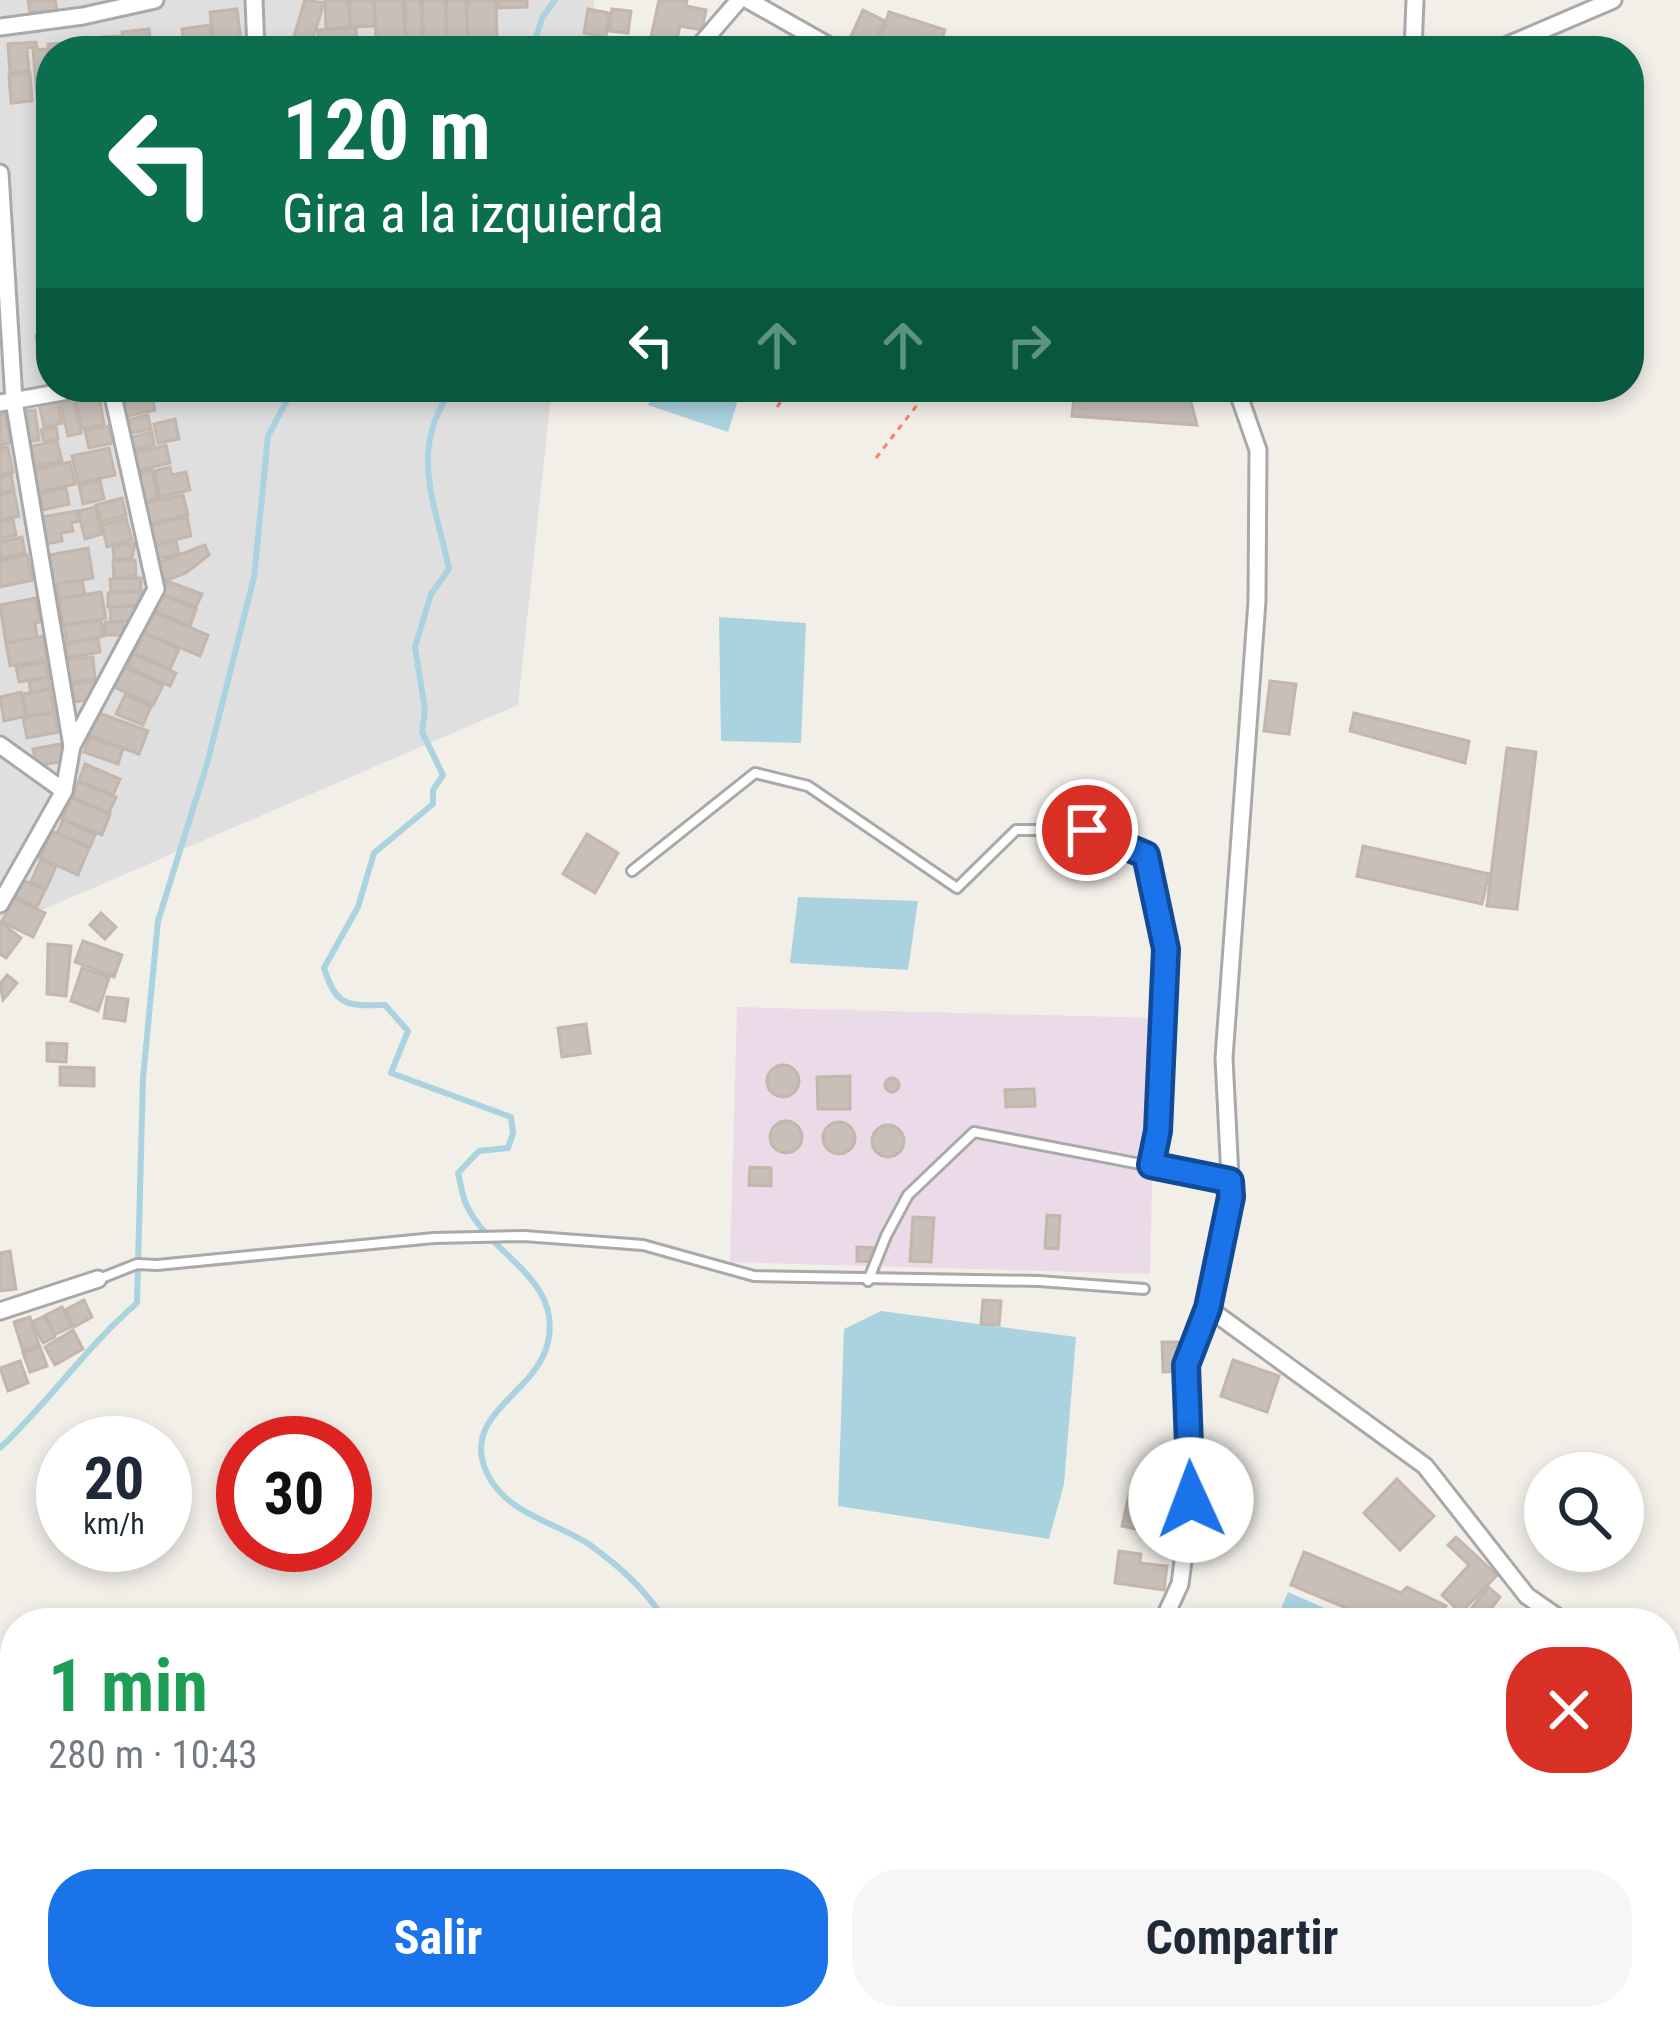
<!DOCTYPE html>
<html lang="es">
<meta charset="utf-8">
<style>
body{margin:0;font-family:"Roboto Condensed",sans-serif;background:#f6f6f7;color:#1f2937;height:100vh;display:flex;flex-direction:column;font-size:45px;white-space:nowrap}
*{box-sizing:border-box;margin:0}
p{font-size:39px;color:#747a83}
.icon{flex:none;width:66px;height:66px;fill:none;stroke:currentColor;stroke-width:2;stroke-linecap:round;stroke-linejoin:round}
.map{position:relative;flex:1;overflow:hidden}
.drawer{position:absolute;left:0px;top:1608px;width:1680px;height:423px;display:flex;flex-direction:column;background:#fff;border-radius:48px 48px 0 0;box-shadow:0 6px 18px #0003}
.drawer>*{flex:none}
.top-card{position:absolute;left:36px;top:36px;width:1608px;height:366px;border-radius:48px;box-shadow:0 6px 18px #0003;background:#0b6e4f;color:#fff;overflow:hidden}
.controls{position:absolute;left:1524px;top:1452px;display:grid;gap:24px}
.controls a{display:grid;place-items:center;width:120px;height:120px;border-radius:50%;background:#fff;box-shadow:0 6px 18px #0003;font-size:60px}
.speed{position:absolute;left:36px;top:1416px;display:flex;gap:24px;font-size:60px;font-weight:700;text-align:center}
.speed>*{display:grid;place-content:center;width:156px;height:156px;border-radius:50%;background:#fff;box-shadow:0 6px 18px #0003;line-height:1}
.speed small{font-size:30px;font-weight:400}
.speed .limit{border:18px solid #d22;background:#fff;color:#111}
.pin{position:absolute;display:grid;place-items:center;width:102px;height:102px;color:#fff;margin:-51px;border:6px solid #fff;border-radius:50%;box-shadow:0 3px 12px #0007}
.me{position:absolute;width:132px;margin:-66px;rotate:358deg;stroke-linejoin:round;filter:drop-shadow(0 0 9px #0008)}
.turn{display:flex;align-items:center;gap:42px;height:252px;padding:0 48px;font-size:54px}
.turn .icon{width:156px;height:156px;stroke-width:2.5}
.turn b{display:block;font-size:84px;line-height:102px}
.lanes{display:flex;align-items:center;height:114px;padding:0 48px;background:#0003;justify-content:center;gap:60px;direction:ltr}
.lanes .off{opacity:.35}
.round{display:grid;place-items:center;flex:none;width:126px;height:126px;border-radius:48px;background:#f6f6f7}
.headline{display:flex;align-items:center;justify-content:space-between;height:204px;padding:0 48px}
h1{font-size:72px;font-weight:700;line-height:90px;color:#1e9e55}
.button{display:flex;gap:24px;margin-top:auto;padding:24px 48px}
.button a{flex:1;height:138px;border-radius:48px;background:#1a73e8;color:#fff;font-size:48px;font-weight:700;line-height:138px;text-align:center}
.button a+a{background:#f6f6f7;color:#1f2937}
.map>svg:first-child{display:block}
</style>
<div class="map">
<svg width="1680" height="2030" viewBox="0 0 1680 2030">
<rect width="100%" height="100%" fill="#f2efe9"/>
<polygon fill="#e0dfdf" points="0,0 594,0 589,51 51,51 51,387 552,387 518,705 0,928"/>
<polygon fill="#ebdbe8" points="737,1007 1156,1018 1150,1274 730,1262"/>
<g fill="#aad3df">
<polygon points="660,387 742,387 728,432 648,405"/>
<polygon points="719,617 806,623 801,743 721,741"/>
<polygon points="798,897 918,901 908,970 790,963"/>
<polygon points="881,1311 1076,1337 1064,1484 1049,1539 838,1506 844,1329"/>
<polygon points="1288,1592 1358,1623 1275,1623"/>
<polygon points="1665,1709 1680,1715 1680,1816 1665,1807"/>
<polygon points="1400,2016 1491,2016 1485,2030 1393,2030"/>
<polygon points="1512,2016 1604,2016 1598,2030 1507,2030"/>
</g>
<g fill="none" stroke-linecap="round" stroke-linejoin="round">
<g stroke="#aad3df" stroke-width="6">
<polyline points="532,51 542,18 555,0"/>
<path d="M 454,387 C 407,448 435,501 449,569 L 431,594 L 415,647 L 425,710 L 422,732 L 443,775 L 433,790 L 433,804 L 374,853 L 358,907 L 324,968 C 336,1007 348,1006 385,1005 L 408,1031 L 391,1073 L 511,1117 L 513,1133 L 508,1148 L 479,1151 L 458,1173 C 461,1184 462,1198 468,1208 C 492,1256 562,1279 548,1342 C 537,1394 459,1414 487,1473 C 506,1514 556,1522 590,1545 C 618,1565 649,1593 666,1623"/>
<path d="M 0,1448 C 49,1402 86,1347 137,1303 L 143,1078 L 158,921 L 207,764 L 254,577 L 268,436 L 294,387"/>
<polyline points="0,1842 15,1850"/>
<polyline points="654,2016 655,2030"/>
<polyline points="34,2030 36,2016"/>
</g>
</g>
<g fill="#c7bfb8" stroke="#c4b6ab" stroke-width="3">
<polygon points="28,0 55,0 57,10 30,13"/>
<polygon points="305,0 324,3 311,45 293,39"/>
<polygon points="325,0 348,0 350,27 326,29"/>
<polygon points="349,0 374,0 375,26 351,27"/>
<polygon points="374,0 403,0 405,37 376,38"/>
<polygon points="405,0 421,0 422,37 406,38"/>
<polygon points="422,0 445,0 447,49 424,50"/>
<polygon points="446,0 466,0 467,47 447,47"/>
<polygon points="467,0 496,0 497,43 468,44"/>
<polygon points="498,0 527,0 527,7 498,8"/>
<polygon points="659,0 687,0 686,6 706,10 702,30 680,26 674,51 648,51"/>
<polygon points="237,9 241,41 214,44 210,12"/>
<polygon points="588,9 609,13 606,37 584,33"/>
<polygon points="612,9 631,11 628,33 609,31"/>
<polygon points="863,10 885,21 870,51 854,51 846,47"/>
<polygon points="889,12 945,30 938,51 906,51 879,43"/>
<polygon points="210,25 213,48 185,51 182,29"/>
<polygon points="356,28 357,46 319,48 318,30"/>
<polygon points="149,29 152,51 124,51 122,32"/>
<polygon points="121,36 122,51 103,51 102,37"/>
<polygon points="100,38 101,51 72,51 71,40"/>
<polygon points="36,42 37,47 27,48 29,71 10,73 8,44"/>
<polygon points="67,43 67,51 51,51 51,80 48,44"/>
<polygon points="47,49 51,107 38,108 33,50"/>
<polygon points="30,73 32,101 11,103 9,75"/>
<polygon points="51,111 51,131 41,132 38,113"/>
<polygon points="51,133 51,159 48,160 44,134"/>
<polygon points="51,334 51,361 40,362 36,336"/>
<polygon points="150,387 155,410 124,417 119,392"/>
<polygon points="1075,387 1187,387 1197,425 1072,416"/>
<polygon points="73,397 81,433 68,436 60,400"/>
<polygon points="99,397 104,424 82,429 76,402"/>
<polygon points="57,400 62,423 44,427 39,404"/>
<polygon points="35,410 39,440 24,443 19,412"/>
<polygon points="5,414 11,443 0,445 0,415"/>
<polygon points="148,415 151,429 127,434 124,421"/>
<polygon points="175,419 179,439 158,443 154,424"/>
<polygon points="109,426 112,443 89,448 85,431"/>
<polygon points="56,427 58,439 44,442 41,430"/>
<polygon points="152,432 154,445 131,451 128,438"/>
<polygon points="57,441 62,461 28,468 23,448"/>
<polygon points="166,445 170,463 137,471 133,453"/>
<polygon points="8,447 13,472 0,475 0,448"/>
<polygon points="109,448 115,475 78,483 72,456"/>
<polygon points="70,462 75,484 34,493 29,471"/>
<polygon points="170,467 172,475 186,472 190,490 160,497 154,471"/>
<polygon points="152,470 158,498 142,502 135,474"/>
<polygon points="11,474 14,490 0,493 0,476"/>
<polygon points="100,480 104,499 83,504 79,485"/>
<polygon points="66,488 69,504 43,510 40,494"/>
<polygon points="14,492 19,516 0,520 0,494"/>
<polygon points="183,495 188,515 145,525 141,504"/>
<polygon points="122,498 126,515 101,522 96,505"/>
<polygon points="95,507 102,534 85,539 78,511"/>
<polygon points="77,511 79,521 71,523 73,531 61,533 62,541 45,544 41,517"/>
<polygon points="187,517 191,536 149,546 144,527"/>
<polygon points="126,518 132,540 107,547 102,525"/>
<polygon points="13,520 16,535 0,539 0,522"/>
<polygon points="22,537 25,553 0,559 0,542"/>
<polygon points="176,540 179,554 151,560 148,547"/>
<polygon points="135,543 132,558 114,560 113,546"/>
<polygon points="205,545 209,555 186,573 164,581 157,563"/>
<polygon points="88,548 93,578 54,585 49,555"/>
<polygon points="27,555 33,580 0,587 0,561"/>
<polygon points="135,560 136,576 114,578 113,561"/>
<polygon points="141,578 141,591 111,592 110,579"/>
<polygon points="82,580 85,595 59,599 57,584"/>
<polygon points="167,581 202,594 196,607 162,594"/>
<polygon points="142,591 143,605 108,607 108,593"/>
<polygon points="101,592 106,618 63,625 59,599"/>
<polygon points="162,595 196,609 190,626 155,612"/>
<polygon points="36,598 40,622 35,623 37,637 6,643 0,605"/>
<polygon points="136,606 137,620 111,622 110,607"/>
<polygon points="153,612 208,635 200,656 144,633"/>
<polygon points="101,620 104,636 67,643 64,625"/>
<rect x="105" y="622" width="18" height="13"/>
<polygon points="143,633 179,649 170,669 135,653"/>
<polygon points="43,636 47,659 10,666 6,643"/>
<polygon points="98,638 100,652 67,658 65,644"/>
<polygon points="133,654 176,673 170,686 128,667"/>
<polygon points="93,657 95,679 69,683 66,660"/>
<polygon points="46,662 49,677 19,682 16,667"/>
<polygon points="123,667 163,685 153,705 114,687"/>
<polygon points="48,677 50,689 31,693 29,681"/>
<polygon points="94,681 96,699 72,702 70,684"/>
<polygon points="1270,681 1296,684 1289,734 1264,731"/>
<polygon points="50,689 54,712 27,717 23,694"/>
<polygon points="21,692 26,716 4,721 0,697"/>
<polygon points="125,695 151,706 143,725 116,714"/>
<polygon points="54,712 58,732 27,738 23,718"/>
<polygon points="96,712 148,731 139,754 87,735"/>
<polygon points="1354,713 1469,741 1465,763 1350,731"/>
<polygon points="89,737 123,749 118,764 84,752"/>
<polygon points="60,744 64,761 36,766 33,749"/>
<polygon points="1507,748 1536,752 1517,909 1487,906"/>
<polygon points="85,764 120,779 113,795 79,781"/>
<polygon points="78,782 116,797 109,813 72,797"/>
<polygon points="71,798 110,814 102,835 62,819"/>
<polygon points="63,820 95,835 90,847 57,833"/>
<polygon points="52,831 89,848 78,875 40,858"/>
<polygon points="587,834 618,853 595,893 563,874"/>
<polygon points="1363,846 1489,874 1482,904 1357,876"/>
<polygon points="41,859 56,866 46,889 31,882"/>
<polygon points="23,880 45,890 37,907 15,897"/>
<polygon points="13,898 45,913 33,937 2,922"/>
<polygon points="101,913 116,927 105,939 90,925"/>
<polygon points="0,922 21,938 6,958 0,954"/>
<polygon points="83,941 122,955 114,977 75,962"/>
<polygon points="48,944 71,946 66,996 47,994"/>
<polygon points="82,968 109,978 98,1011 71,1001"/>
<polygon points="7,975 17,983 3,1000 0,984"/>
<polygon points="107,997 128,999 125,1021 104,1018"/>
<polygon points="586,1024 590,1053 562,1057 558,1028"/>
<polygon points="47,1043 67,1044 66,1062 47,1061"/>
<circle cx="783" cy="1081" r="16"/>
<polygon points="60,1067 94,1068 94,1086 60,1085"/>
<polygon points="850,1076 850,1109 818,1109 817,1077"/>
<circle cx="892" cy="1085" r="7"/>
<polygon points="1034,1089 1035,1106 1006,1107 1005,1090"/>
<circle cx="786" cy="1137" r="16"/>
<circle cx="839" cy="1138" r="16"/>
<circle cx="888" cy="1141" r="16"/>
<polygon points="750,1167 771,1168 771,1186 749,1185"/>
<polygon points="1047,1215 1060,1216 1058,1249 1045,1248"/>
<polygon points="913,1217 934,1218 931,1262 910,1261"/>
<polygon points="857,1247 874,1248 874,1262 857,1261"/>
<polygon points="10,1251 16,1289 0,1291 0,1253"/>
<polygon points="84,1300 92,1317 74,1327 65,1310"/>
<polygon points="983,1300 1001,1301 999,1325 981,1324"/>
<polygon points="62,1307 71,1327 54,1335 46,1315"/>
<polygon points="45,1316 55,1337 43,1343 32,1322"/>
<polygon points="30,1317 39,1345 23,1351 14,1322"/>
<polygon points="73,1330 83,1349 55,1365 45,1347"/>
<polygon points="1162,1342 1181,1342 1182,1371 1163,1372"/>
<polygon points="40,1347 47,1366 30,1372 23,1353"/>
<polygon points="1233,1360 1279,1376 1267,1412 1221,1396"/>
<polygon points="20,1361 28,1383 8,1391 0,1368"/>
<polygon points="1211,1467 1239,1477 1231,1500 1203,1490"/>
<polygon points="1397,1479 1434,1516 1400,1550 1364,1513"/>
<polygon points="1129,1495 1175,1505 1174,1512 1181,1514 1176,1537 1122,1526"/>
<polygon points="1456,1537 1497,1575 1461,1613 1442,1595 1469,1565 1448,1545"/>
<polygon points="1119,1551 1141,1554 1140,1563 1167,1566 1164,1590 1115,1583"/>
<polygon points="1304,1552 1401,1593 1407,1587 1446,1606 1436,1623 1382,1623 1291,1585"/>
<polygon points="1488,1587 1500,1597 1480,1623 1473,1623 1465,1617"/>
<polygon points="1129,2025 1129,2030 1087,2030 1087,2026"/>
</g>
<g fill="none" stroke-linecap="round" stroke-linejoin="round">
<g stroke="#a9a9a9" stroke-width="14">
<g id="lane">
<polyline points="632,871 755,773 808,786 957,888 1016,830 1087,830 1146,855 1166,949 1158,1131 1151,1165"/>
<polyline points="99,1279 137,1264 157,1265 434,1238 524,1236 643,1245 754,1276 1039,1281 1144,1289"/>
<polyline points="868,1281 886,1236 908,1195 974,1132 1229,1181"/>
</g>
</g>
<g stroke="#a9a9a9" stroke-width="21">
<g id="street">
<polyline points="254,0 256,51"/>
<polyline points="748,0 838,51"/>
<polyline points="0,27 83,16 155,0"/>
<polyline points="695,51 739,0"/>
<polyline points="1413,51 1415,0"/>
<polyline points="1494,51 1613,0"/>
<polyline points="0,173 14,401 72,746"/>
<polyline points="0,403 91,387"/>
<polyline points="0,745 64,791"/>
<polyline points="0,904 64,791 72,746 156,589 111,387"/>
<polyline points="1208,1308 1425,1466 1527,1596 1566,1623"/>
<polyline points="0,1311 98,1279"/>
<polyline points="1162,1623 1180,1584 1191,1500 1186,1365 1208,1308 1231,1197 1224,1058 1257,601 1258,450 1236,387"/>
<polyline points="1665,1676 1680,1681"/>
<polyline points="1051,2030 1052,2016"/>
</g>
</g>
<g stroke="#fa8072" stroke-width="3" stroke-dasharray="6 6" stroke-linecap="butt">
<polyline points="777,407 792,387"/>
<polyline points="876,458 931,387"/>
</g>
<use href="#lane" stroke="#fff" stroke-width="8"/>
<use href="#street" stroke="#fff" stroke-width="15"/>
</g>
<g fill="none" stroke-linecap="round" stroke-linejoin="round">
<g stroke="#114b97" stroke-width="30">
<polyline id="route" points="1087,830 1146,855 1166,949 1158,1131 1151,1165 1230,1181 1231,1197 1208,1308 1186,1365 1191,1500"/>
</g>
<use href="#route" stroke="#1a73e8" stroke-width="21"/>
</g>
</svg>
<div class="controls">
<a><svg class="icon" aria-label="search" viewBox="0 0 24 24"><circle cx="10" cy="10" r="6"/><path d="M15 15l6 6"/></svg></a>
</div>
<div class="speed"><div>20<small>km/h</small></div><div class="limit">30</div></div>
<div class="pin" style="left:1087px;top:830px;background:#d93025"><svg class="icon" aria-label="arrive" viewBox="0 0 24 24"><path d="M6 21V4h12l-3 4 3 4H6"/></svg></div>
<svg class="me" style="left:1191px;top:1500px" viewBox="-20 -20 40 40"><circle r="19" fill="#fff"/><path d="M0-13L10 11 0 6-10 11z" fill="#1a73e8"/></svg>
<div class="top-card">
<div class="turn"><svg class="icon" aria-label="left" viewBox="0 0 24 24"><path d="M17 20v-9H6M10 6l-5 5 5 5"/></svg><div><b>120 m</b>Gira a la izquierda</div></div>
<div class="lanes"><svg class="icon" aria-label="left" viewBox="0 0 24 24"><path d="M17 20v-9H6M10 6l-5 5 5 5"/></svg><svg class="icon off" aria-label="ahead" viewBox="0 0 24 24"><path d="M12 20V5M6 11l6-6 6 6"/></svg><svg class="icon off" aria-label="ahead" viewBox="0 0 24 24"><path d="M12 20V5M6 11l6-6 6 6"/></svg><svg class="icon off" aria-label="right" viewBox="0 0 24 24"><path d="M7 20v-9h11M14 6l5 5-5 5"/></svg></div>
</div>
<section class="drawer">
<div class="headline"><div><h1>1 min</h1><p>280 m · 10:43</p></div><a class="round" style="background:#d93025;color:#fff"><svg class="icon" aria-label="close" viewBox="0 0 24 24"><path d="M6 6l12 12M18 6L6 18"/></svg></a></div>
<div class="button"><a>Salir</a><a>Compartir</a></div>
</section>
</div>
